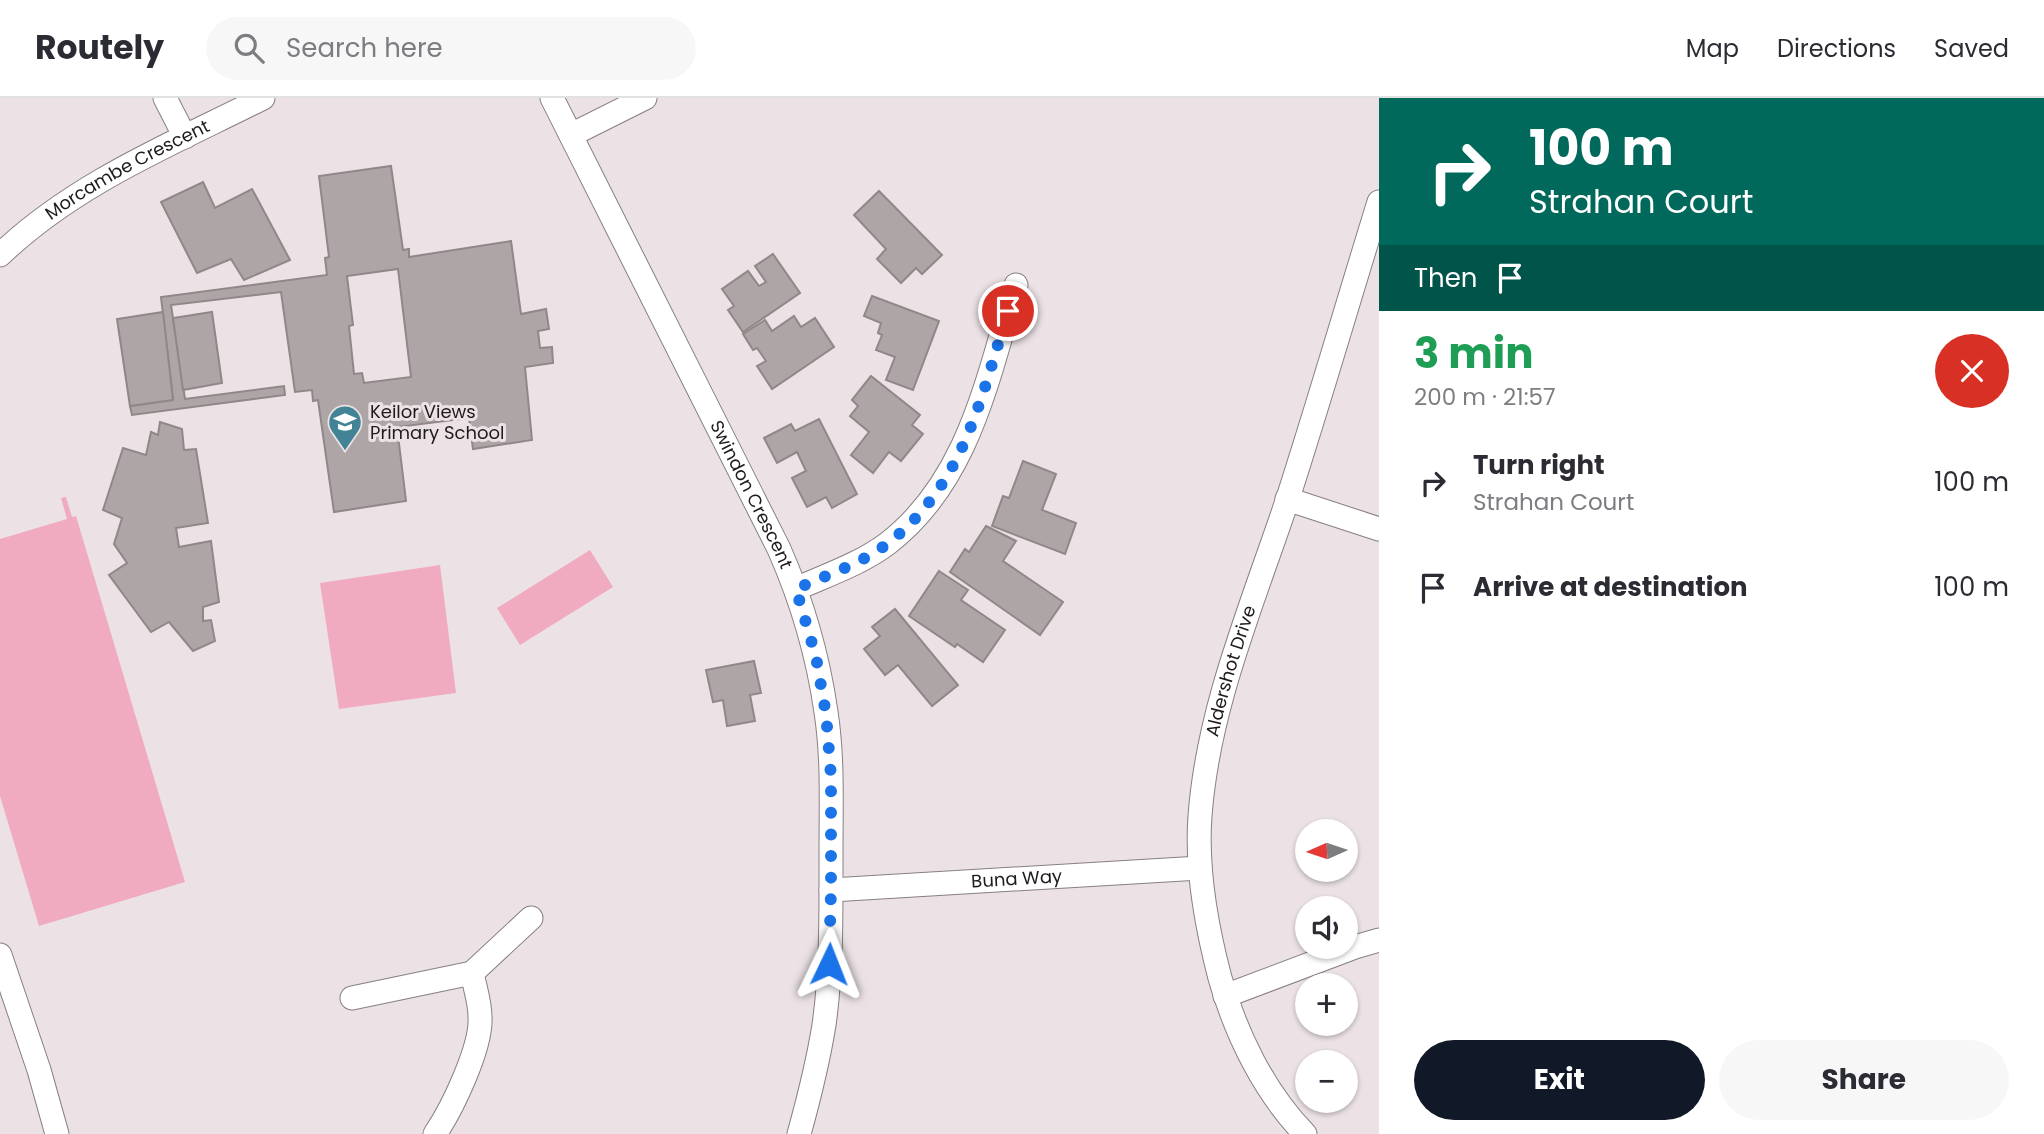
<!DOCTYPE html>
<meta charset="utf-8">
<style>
body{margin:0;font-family:Poppins,sans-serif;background:#f7f7f7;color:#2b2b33;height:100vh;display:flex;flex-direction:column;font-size:26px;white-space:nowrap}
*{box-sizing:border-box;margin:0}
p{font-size:23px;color:#7c7c81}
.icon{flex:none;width:38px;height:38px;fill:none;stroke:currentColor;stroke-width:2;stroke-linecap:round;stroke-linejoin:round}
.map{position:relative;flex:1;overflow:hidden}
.details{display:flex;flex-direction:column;background:#fff;width:665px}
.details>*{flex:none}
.top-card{background:#00695c;color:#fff;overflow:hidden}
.needle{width:46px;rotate:267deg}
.controls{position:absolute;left:1295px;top:721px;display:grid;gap:14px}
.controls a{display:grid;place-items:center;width:63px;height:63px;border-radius:50%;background:#fff;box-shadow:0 2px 5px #0004;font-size:35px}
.pin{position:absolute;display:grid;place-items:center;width:60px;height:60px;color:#fff;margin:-30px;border:4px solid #fff;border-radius:50%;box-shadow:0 2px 7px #0007}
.me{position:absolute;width:77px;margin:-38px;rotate:2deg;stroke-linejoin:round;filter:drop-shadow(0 0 5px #0008)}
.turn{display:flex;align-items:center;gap:24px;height:147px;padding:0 35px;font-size:32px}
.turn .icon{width:91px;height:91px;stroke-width:2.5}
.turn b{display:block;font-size:49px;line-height:60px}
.then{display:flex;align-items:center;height:66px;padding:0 35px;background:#0003;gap:14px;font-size:26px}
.round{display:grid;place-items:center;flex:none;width:74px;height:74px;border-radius:37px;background:#f7f7f7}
.overview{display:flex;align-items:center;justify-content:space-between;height:119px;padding:0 35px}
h1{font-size:42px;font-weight:700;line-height:52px;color:#1e9e55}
.primary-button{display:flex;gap:14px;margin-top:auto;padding:14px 35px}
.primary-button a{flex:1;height:80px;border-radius:42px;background:#111827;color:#fff;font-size:28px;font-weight:700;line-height:80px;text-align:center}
.primary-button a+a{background:#f7f7f7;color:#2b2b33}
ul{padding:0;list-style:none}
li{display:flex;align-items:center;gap:21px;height:105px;padding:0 35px}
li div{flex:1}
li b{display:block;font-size:26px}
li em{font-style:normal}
header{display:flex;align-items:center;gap:42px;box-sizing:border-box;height:98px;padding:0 35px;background:#fff;border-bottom:2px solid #e1e1e2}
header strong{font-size:33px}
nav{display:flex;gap:38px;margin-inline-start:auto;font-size:24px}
.search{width:490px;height:63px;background:#f7f7f7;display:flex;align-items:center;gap:18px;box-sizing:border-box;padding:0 24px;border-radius:38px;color:#7c7c81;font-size:26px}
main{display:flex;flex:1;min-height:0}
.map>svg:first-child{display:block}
</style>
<header>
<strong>Routely</strong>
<div class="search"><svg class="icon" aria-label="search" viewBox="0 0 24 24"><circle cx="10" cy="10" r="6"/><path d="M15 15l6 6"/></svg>Search here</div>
<nav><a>Map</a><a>Directions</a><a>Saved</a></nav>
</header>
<main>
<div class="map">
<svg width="1379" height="1036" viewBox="0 0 1379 1036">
<rect width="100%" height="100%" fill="#ece2e5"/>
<g fill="#f0abc1">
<polygon points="66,399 72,419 76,418 185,784 39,828 0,698 0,441 67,421 61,400"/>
<polygon points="590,452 613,489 520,547 497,510"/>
<polygon points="440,467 456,595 339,611 320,485"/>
</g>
<g fill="#aea5a7" stroke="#908789" stroke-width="2" fill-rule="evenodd">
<path d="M 391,68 L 403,152 L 409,151 L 409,159 L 511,143 L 521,216 L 546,211 L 549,231 L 538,233 L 540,250 L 552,249 L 553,265 L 525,269 L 532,342 L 473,351 L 469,320 L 397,329 L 406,403 L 334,414 L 318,302 L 313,303 L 312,292 L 295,294 L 281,194 L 171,207 L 185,301 L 284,288 L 285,297 L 132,317 L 130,308 L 173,302 L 161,199 L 327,177 L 325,160 L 329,159 L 319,78 ZM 398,171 L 411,279 L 364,285 L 362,275 L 354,276 L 349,228 L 353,227 L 347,178 Z"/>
<polygon points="203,84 215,110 252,91 290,162 244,182 231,161 197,175 161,104"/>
<polygon points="879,93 942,157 922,176 916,170 901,185 877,161 886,151 854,117"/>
<polygon points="773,156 800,195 743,234 728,212 734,208 722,191 748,173 759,188 766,184 755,168"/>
<polygon points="872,198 939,223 913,292 886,282 895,259 876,252 882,237 878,235 881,225 864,218"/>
<polygon points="163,214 173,302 130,308 117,221"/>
<polygon points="212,214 222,285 183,292 173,220"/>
<polygon points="794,218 801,229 815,220 834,249 772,291 757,268 766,263 757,250 753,252 743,236 765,222 772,233"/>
<polygon points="871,278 920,317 912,327 923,336 901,363 889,354 873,375 851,357 869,334 850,318 858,308 852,302"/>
<polygon points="819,321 857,396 832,410 826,399 807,409 792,380 806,373 797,354 777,365 764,340 791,326 795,333"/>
<polygon points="160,324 182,331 184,352 196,351 208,425 176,430 179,449 211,443 219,504 203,509 203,523 211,522 215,543 193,553 169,524 151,534 109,477 127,465 114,446 122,420 103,412 123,350 146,357 151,334 158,337"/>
<polygon points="1023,363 1056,376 1042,412 1076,425 1065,456 992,428 1003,398 1009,400"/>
<polygon points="986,428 1016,443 1003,463 1063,504 1040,537 950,474 965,451 969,454"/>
<polygon points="939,473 968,492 961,502 1005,532 983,564 957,546 955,549 909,518"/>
<polygon points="895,511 958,587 932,608 898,567 885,577 864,551 880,538 872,529"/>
<polygon points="754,563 761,595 750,597 755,623 727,628 723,602 713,604 706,572"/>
</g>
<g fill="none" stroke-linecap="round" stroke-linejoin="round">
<g stroke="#877f81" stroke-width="25">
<g id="minor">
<polyline points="165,0 185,39"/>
<path id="s1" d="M 552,0 L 779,451 C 802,503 818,558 826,614 C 833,659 831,706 831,752 C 831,810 832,870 824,927 C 818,964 809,1000 799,1036"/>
<polyline points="571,37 645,0"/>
<path id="s2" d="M 0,157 C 75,85 172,46 263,0"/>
<polyline points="1287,401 1379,431"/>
<path d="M 796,491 C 827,477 860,466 887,446 C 969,383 987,281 1016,187"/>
<path id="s3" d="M 831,792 L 1200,770"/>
<polyline points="0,857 39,972 57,1036"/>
<polyline points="1225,898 1355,849 1379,842"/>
<polyline points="352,900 472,875 531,820"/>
<path d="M 435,1036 C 452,1011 482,949 480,919 C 480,904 475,890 472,875"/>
<path id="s4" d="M 1305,1036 C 1264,994 1236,936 1220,880 C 1206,827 1196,772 1200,718 C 1208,609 1253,505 1287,403 C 1319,304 1348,204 1379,104"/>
</g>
</g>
<use href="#minor" stroke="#fff" stroke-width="23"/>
</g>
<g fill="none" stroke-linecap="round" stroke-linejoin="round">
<path stroke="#1a73e8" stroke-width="12" stroke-dasharray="0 21.6" d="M 829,866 L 831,792 L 831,678 L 826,616 L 816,559 L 796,491 C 827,477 860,466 887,446 C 964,387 981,300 1008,213"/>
</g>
<defs>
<g id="school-pin" transform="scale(1.75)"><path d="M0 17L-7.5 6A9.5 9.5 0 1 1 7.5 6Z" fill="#428495" stroke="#ece2e5"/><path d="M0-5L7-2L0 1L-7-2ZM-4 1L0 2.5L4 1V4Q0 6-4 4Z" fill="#fff"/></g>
</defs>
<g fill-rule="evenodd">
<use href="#school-pin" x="345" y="324"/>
</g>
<g text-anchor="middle" stroke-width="6" stroke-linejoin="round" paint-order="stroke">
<g font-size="18" fill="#1e1b1c" stroke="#ece2e5">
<text dy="6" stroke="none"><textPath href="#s2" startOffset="154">Morcambe Crescent</textPath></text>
<text dy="6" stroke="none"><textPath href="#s1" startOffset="444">Swindon Crescent</textPath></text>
<text dy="6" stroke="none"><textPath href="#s4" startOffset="492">Aldershot Drive</textPath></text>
<text dy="6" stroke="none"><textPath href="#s3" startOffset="186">Buna Way</textPath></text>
</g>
<g font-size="18" fill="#1e1b1c" stroke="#ece2e5" text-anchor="start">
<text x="370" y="320">Keilor Views<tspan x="370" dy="21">Primary School</tspan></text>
</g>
</g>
</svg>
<div class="controls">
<a><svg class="needle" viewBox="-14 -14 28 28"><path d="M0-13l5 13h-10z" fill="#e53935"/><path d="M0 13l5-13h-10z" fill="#7c7c81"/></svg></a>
<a><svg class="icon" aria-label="sound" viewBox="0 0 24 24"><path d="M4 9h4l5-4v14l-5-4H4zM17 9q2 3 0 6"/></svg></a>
<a>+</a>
<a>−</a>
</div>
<div class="pin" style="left:1008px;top:213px;background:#d93025"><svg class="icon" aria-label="arrive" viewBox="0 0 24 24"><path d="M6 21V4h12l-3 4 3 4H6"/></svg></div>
<svg class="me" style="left:829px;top:866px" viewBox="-20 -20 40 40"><path d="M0-17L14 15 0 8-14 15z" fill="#1a73e8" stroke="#fff" stroke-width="4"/></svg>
</div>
<section class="details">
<div class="top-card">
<div class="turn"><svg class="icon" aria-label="right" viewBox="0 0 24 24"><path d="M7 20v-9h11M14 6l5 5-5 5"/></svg><div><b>100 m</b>Strahan Court</div></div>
<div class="then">Then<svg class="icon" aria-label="arrive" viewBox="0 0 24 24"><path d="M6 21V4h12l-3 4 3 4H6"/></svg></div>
</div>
<div class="overview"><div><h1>3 min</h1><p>200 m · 21:57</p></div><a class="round" style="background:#d93025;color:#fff"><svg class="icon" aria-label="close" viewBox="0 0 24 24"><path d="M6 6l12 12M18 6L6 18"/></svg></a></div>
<ul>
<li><svg class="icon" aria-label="right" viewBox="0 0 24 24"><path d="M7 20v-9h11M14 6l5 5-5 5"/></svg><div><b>Turn right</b><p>Strahan Court</p></div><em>100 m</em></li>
<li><svg class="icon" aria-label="arrive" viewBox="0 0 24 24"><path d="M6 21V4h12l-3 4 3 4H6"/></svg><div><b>Arrive at destination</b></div><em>100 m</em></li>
</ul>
<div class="primary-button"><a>Exit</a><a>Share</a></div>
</section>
</main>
